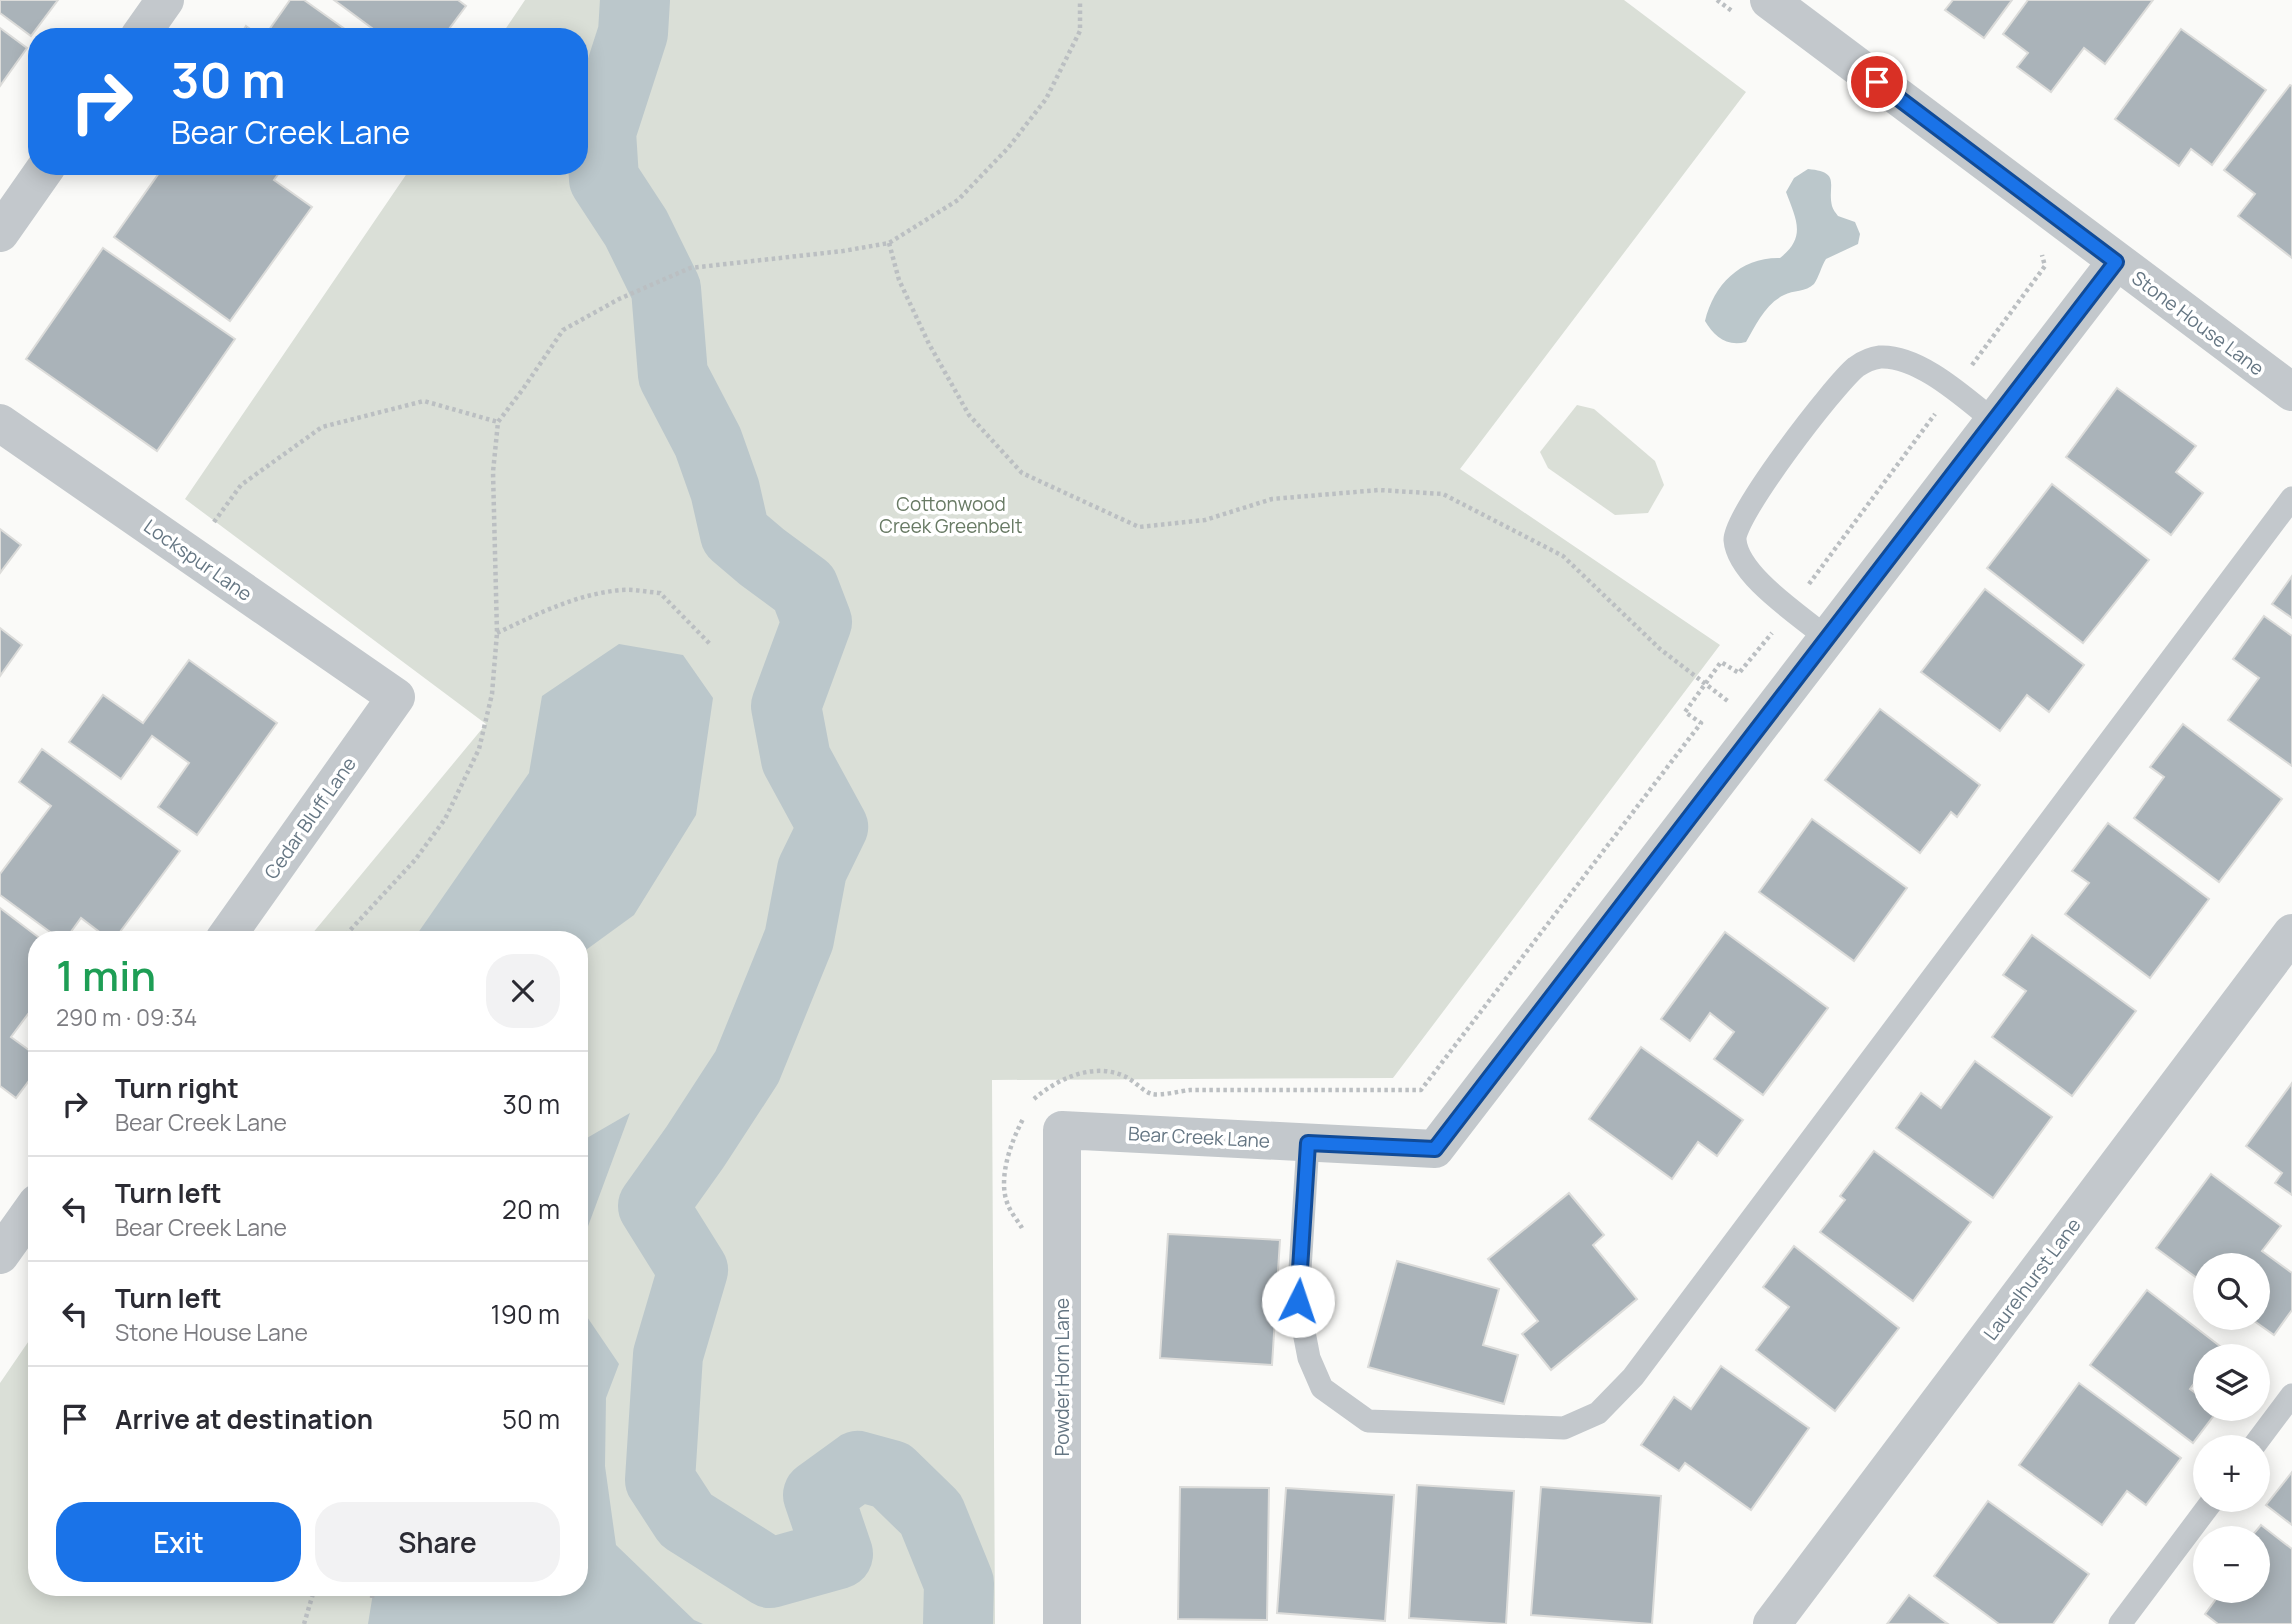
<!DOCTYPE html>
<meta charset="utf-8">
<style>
body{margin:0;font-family:Manrope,sans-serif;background:#f2f2f3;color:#2b2b33;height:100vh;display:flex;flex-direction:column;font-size:26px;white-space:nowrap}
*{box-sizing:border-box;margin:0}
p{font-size:23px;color:#7c7c81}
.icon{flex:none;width:38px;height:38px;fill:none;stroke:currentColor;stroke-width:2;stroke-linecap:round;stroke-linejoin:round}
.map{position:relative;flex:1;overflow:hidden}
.details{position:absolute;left:28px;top:931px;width:560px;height:665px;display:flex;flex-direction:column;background:#fff;border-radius:28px;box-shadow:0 4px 18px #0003}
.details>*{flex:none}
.banner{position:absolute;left:28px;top:28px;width:560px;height:147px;border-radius:28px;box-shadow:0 4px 18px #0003;background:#1a73e8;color:#fff;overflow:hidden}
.buttons{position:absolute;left:2193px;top:1253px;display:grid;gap:14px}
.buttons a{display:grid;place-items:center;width:77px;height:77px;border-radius:50%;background:#fff;box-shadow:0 4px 18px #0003;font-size:35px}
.pin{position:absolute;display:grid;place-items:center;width:60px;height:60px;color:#fff;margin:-30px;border:4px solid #fff;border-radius:50%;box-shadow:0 2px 7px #0007}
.me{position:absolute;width:77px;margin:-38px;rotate:4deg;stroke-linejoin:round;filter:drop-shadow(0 0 5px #0008)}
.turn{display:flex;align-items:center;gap:24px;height:147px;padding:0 28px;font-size:32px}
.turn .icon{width:91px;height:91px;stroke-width:2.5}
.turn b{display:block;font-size:49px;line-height:60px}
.round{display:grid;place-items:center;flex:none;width:74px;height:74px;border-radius:28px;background:#f2f2f3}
.summary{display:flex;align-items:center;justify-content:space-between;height:119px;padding:0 28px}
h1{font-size:42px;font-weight:600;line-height:52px;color:#1e9e55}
.action{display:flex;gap:14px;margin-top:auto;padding:14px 28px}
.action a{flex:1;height:80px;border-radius:28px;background:#1a73e8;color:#fff;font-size:28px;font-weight:600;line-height:80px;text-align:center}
.action a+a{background:#f2f2f3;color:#2b2b33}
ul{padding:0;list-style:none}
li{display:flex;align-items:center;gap:21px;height:105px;padding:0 28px;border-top:2px solid #e1e1e2}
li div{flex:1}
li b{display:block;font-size:26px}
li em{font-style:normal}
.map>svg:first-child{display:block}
</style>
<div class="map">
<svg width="2292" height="1624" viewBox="0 0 2292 1624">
<rect width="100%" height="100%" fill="#fafaf8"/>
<g fill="#dadfd7">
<polygon points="525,0 1624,0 1746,92 1460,469 1720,645 1393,1078 992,1080 995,1624 0,1624 0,1383 37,1329 37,1587 579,1587 579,940 307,940 486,724 185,499 412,166 579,166 579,37 500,37"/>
<polygon points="1577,405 1594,409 1655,461 1664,485 1648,513 1615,515 1548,468 1540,452"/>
</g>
<g fill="#bbc7cb">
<path d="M 1808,169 C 1842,172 1827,185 1832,206 C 1833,210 1836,213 1838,216 L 1855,222 L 1860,234 L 1858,244 L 1826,259 C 1821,267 1819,277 1814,284 C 1806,292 1793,290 1784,295 C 1765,304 1756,325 1746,342 C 1726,347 1714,336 1705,321 C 1714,284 1741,257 1780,258 C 1807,237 1796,219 1786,192 L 1794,178 Z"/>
<polygon points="619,644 683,655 713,698 696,815 634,915 579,955 579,940 413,940 529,773 542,696"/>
<polygon points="630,1113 587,1229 579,1279 580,1142"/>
<polygon points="579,1305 619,1364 606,1398 605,1466 616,1545 694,1620 703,1624 368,1624 374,1587 579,1587"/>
</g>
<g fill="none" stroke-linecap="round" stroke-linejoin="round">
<polyline stroke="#bbc7cb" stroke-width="70" points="635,0 633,33 601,132 604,179 636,228 666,289 673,375 708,442 725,490 735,534 762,557 804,588 817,622 786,706 796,759 833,827 812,870 799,939 747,1067 695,1147 653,1206 693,1270 668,1355 660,1480 686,1520 770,1573 838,1554 818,1495 858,1466 891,1475 931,1514 959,1583 958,1624"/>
</g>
<g fill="#aab3b9" stroke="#dcdcda" stroke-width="2">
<polygon points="0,0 58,0 31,36 0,13"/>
<polygon points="290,0 304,0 356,37 264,37"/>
<polygon points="334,0 458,0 466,6 443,37 384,37"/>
<polygon points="1953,0 2012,0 1984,38 1945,10"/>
<polygon points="2028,0 2153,0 2105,64 2084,48 2051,92 2017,67 2028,53 2003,34"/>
<polygon points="246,26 261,37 239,37"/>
<polygon points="0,28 27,48 0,86"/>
<polygon points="2181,29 2266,90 2212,165 2191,149 2179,166 2115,119"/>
<polygon points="2290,85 2292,86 2292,258 2238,216 2255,194 2224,170"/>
<polygon points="164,166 284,166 274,180 312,207 230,321 114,237"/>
<polygon points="103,248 235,339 157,451 26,359"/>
<polygon points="2117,388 2196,446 2176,472 2203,493 2171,535 2066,457"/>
<polygon points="2052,484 2149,560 2083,643 1987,568"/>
<polygon points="0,529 21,545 0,573"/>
<polygon points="2292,576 2292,618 2272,604"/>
<polygon points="1985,589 2084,665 2049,712 2027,695 2000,731 1921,672"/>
<polygon points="2264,616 2292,636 2292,766 2228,720 2259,678 2233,659"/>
<polygon points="0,628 22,645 0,676"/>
<polygon points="189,660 277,723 197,835 158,807 189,763 152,736 121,779 69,742 103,695 143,723"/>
<polygon points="1880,709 1980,785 1957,817 1951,812 1920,853 1825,780"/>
<polygon points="2183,724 2282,799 2219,882 2134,818 2164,777 2150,767"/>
<polygon points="42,749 180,851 114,940 110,940 81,918 65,940 61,940 0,895 0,874 51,806 19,782"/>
<polygon points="1812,819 1907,888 1854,961 1759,892"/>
<polygon points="2108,823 2209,899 2150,978 2065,914 2089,883 2072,871"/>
<polygon points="0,908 42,940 37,940 37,1002 11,1037 37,1056 37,1070 16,1098 0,1086"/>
<polygon points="1725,932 1828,1008 1763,1095 1714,1059 1734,1032 1710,1013 1690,1041 1661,1019"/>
<polygon points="2032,935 2136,1011 2072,1096 1992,1037 2026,991 2003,975"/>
<polygon points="1641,1047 1743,1120 1717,1156 1698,1142 1672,1179 1589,1119"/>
<polygon points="1975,1061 2052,1117 1993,1198 1896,1128 1921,1093 1941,1108"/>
<polygon points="2292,1083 2292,1195 2275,1183 2282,1173 2246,1146"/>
<polygon points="1874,1151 1971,1222 1913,1301 1820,1232 1845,1200 1840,1196"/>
<polygon points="2211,1174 2281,1226 2262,1251 2292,1273 2292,1310 2274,1335 2250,1318 2258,1318 2258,1265 2205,1265 2205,1284 2156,1248"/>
<polygon points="1569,1193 1604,1235 1593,1245 1637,1299 1551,1370 1522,1334 1538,1321 1488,1259"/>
<polygon points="1168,1234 1280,1240 1272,1365 1160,1358"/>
<polygon points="1794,1246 1899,1328 1835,1411 1756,1350 1789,1307 1763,1287"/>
<polygon points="1397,1261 1499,1289 1483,1345 1518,1355 1504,1404 1368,1367"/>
<polygon points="2147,1290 2221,1347 2214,1356 2205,1356 2205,1368 2190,1389 2205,1400 2205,1409 2218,1410 2193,1443 2090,1365"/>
<polygon points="1721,1366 1809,1428 1751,1510 1685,1463 1679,1471 1641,1445 1674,1397 1691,1409"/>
<polygon points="2079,1383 2181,1458 2146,1505 2127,1491 2102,1525 2019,1465"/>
<polygon points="2292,1472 2292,1525 2266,1505"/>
<polygon points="1417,1485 1514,1491 1506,1624 1409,1618"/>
<polygon points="1180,1487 1269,1488 1267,1620 1178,1619"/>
<polygon points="1541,1487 1661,1496 1652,1624 1531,1615"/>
<polygon points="1286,1488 1394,1495 1385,1621 1277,1613"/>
<polygon points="1988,1501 2089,1574 2053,1624 1999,1624 1934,1576"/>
<polygon points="2261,1525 2292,1549 2292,1624 2218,1624 2205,1614 2222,1591 2258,1591 2258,1538 2250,1538"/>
<polygon points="1909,1595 1948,1624 1887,1624"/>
</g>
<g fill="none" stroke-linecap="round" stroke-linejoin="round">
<g stroke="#bbbfc2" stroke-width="4.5" stroke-dasharray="3.5 3.5" stroke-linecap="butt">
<polyline points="1717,0 1732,11"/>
<polyline points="889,243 899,280 929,344 969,415 1022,473 1139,527 1205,520 1272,499 1379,490 1443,494 1563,556 1660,649 1729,702"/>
<polyline points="1972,365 2045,266 2042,255"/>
<polyline points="214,522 241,485 322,427 424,401 498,422"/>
<polyline points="1809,584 1935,414"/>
<path d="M 497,633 C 537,614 577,594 621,590 C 634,589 647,592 660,593 L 710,644"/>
<polyline points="341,940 415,860 445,819 479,749 492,694 497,633 493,472 498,422 523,389 563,330 619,299 690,268 843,251 889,243 958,200 1008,148 1046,99 1080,31 1080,0"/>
<path d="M 1034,1099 C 1057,1079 1093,1062 1124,1076 C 1134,1080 1142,1091 1152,1094 C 1162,1096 1180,1091 1190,1090 L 1421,1090 L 1701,723 L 1685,712 L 1721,662 L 1739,673 L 1772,633"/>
<path d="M 1022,1228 C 1018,1221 1011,1213 1008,1205 C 997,1179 1011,1142 1023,1119"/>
<polyline points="372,1598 373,1587"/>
<polyline points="304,1624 315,1587"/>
</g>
<g stroke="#c3c8cc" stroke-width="23">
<path d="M 1827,638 C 1800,615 1738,576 1735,540 C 1733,516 1834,385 1856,367 C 1863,362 1872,358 1880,357 C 1919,355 1965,398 1994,421"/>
<polyline points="1308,1143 1298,1301 1309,1358 1322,1388 1368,1421 1564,1428 1598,1413 1633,1377 2292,498"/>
<polyline points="2253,1447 2292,1395"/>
<polyline points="2120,1624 2213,1500"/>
</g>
<g stroke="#c3c8cc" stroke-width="38">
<polyline points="1769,0 2292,392"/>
<polyline points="139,37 165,0"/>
<polyline points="0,233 47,166"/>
<polyline points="0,423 396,697 224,940"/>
<polyline points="0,1255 37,1203"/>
<polyline points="1062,1624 1062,1130 1435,1149 2116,262"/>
<polyline points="1772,1624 2292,933"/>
</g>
</g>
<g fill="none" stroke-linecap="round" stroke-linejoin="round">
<g stroke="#114b97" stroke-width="18">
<polyline id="route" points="1298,1301 1308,1143 1435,1149 2116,262 1877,82"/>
</g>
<use href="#route" stroke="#1a73e8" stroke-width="12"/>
</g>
<g text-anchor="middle" stroke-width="7" stroke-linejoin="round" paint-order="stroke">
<g font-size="19" fill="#657683" stroke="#fff">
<text transform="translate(2198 323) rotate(37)" y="7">Stone House Lane</text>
<text transform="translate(198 560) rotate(35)" y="7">Lockspur Lane</text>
<text transform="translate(310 818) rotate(-55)" y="7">Cedar Bluff Lane</text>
<text transform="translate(1199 1137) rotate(3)" y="7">Bear Creek Lane</text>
<text transform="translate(2032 1279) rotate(-53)" y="7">Laurelhurst Lane</text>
<text transform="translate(1062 1377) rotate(-90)" y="7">Powder Horn Lane</text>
</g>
<g font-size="19" fill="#687a64" stroke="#fff">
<text x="951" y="511">Cottonwood<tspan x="951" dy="22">Creek Greenbelt</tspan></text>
</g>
</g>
</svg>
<div class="buttons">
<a><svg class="icon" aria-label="search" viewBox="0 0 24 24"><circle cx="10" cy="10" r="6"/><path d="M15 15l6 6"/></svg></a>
<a><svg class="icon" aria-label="layers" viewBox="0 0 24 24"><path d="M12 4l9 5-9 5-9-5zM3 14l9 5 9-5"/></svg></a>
<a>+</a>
<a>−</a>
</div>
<div class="pin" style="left:1877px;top:82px;background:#d93025"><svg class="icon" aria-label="arrive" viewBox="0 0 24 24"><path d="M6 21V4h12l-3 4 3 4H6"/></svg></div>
<svg class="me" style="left:1298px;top:1301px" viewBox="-20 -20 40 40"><circle r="19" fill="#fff"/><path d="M0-13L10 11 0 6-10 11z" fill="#1a73e8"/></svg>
<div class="banner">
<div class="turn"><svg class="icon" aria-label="right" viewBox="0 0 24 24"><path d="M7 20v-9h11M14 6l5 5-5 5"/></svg><div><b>30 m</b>Bear Creek Lane</div></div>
</div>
<section class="details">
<div class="summary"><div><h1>1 min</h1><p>290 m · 09:34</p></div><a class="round"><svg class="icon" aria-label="close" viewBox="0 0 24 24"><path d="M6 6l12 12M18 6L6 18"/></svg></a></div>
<ul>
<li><svg class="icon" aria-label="right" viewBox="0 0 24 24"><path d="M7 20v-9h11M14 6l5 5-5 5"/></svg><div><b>Turn right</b><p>Bear Creek Lane</p></div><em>30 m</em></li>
<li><svg class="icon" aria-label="left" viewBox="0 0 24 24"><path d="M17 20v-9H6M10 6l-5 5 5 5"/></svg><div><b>Turn left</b><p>Bear Creek Lane</p></div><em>20 m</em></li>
<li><svg class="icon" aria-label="left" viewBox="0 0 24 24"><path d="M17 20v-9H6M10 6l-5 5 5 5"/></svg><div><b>Turn left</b><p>Stone House Lane</p></div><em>190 m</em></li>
<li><svg class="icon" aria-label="arrive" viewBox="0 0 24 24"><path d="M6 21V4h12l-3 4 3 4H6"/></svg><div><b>Arrive at destination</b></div><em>50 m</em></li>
</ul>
<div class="action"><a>Exit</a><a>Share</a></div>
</section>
</div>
